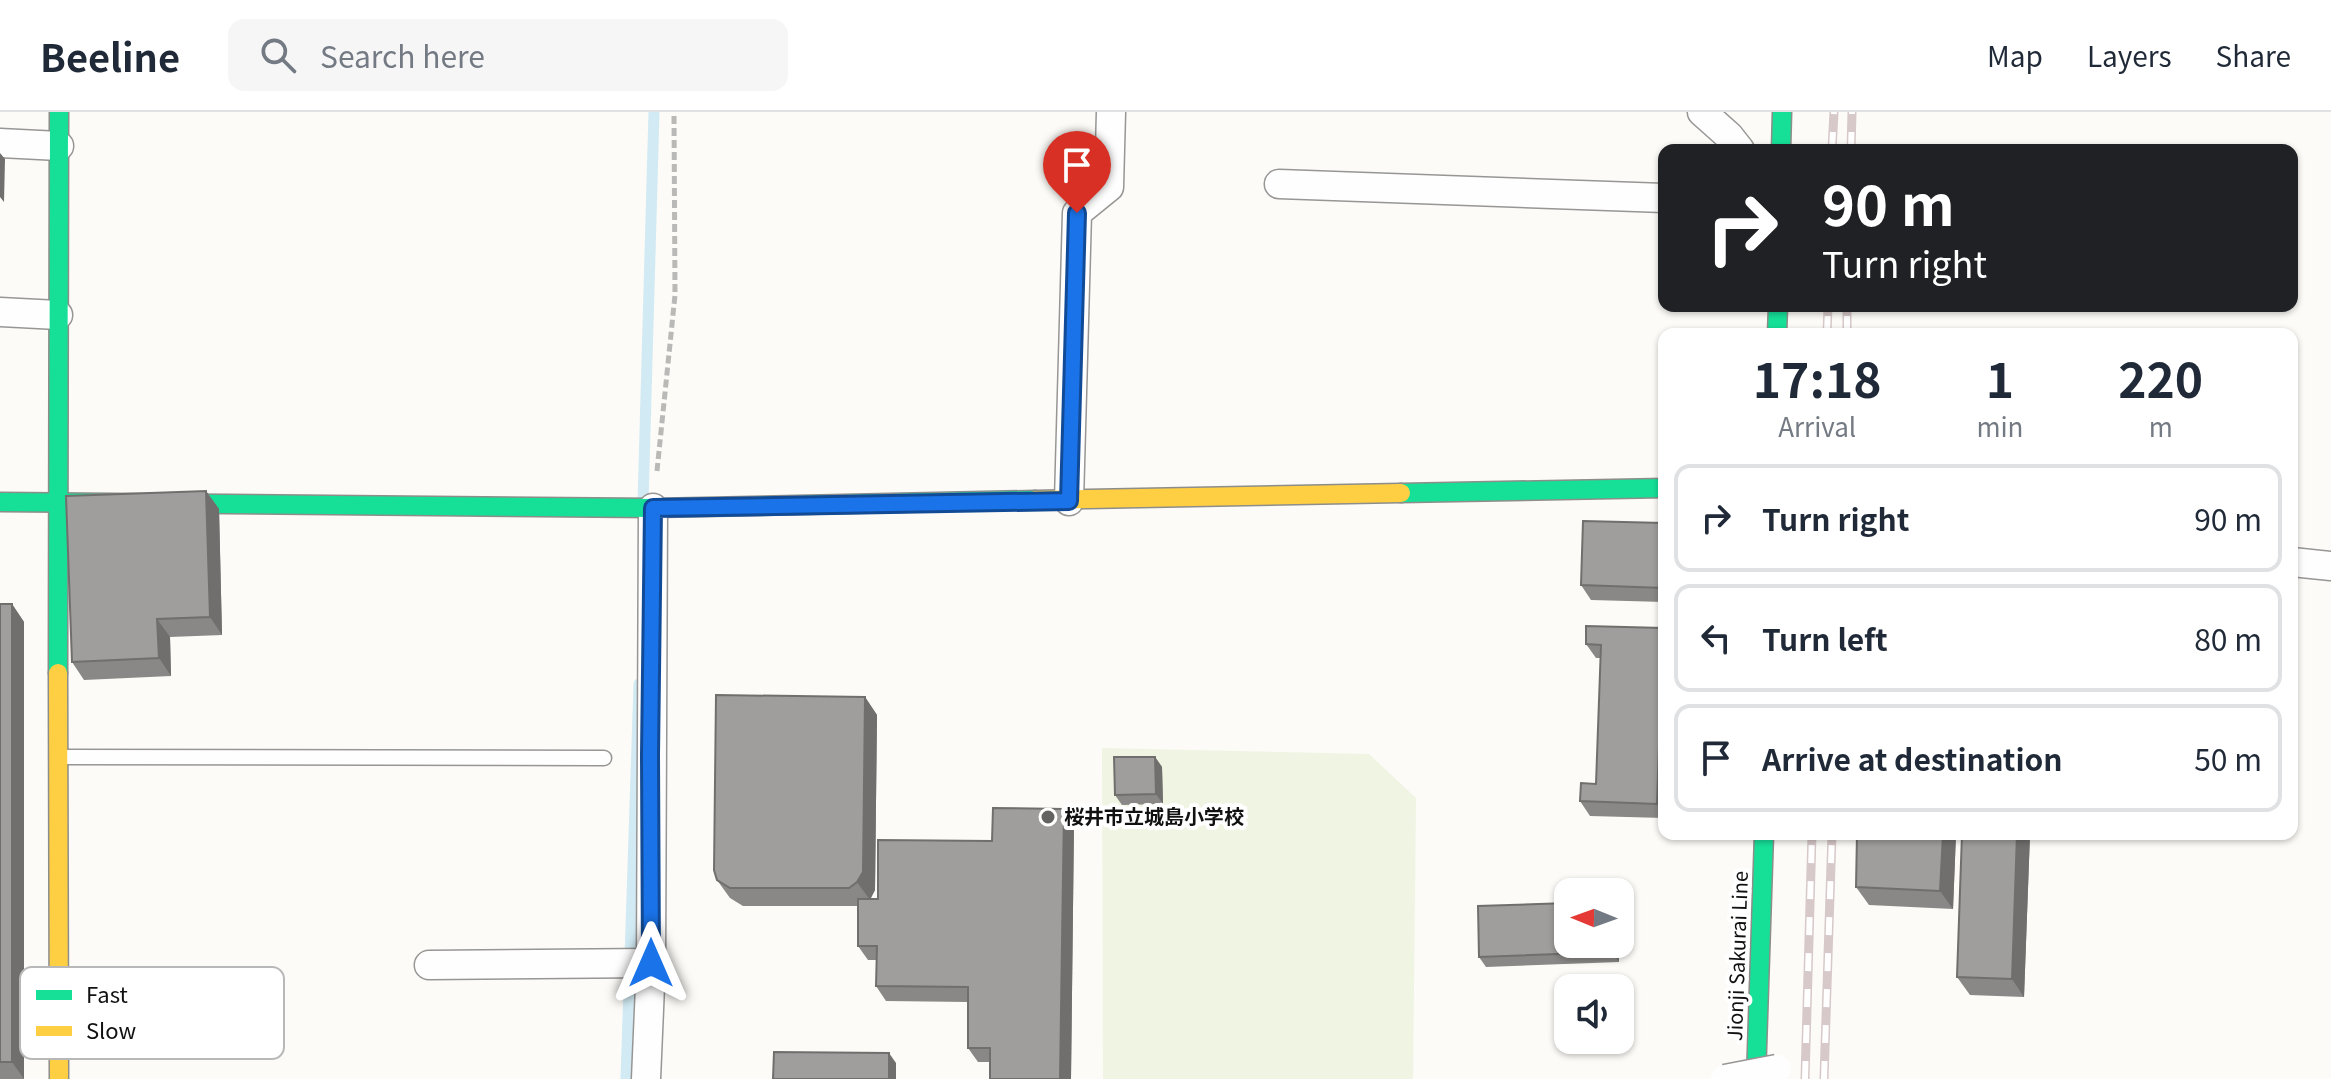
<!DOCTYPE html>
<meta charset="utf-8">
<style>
body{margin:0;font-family:Georgia,"Noto Sans JP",serif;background:#f6f6f7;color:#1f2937;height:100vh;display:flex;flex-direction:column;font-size:30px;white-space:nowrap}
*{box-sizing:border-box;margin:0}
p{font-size:26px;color:#747a83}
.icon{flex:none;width:44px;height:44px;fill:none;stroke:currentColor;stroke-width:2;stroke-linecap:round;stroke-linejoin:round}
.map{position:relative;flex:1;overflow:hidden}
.details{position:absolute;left:1658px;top:216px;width:640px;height:512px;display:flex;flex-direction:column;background:#fff;border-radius:16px;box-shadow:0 2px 6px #0004}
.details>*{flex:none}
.banner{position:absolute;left:1658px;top:32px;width:640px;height:168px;border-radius:16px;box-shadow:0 2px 6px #0004;background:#202124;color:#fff;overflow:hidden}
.needle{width:52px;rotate:271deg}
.buttons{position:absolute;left:1554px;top:766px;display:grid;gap:16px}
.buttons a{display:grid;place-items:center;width:80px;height:80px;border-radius:16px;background:#fff;box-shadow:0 2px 6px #0004;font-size:40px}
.pin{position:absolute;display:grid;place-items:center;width:68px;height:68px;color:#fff;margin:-82px -34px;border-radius:50% 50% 50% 0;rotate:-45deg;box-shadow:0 0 8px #0007}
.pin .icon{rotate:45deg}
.me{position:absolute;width:88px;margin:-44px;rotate:0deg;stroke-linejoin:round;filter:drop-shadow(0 0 6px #0008)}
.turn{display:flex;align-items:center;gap:28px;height:168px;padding:0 32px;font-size:36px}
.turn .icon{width:104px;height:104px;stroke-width:2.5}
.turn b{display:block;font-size:56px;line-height:68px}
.eta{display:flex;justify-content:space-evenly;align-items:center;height:136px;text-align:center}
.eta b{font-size:48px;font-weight:700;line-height:56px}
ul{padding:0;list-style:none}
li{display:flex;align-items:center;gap:24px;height:108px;margin:0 16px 12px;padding:0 16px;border:4px solid #e0e1e3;border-radius:16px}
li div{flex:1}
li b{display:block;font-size:30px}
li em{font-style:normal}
header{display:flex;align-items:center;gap:48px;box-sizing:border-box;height:112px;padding:0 40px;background:#fff;border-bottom:2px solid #e0e1e3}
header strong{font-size:38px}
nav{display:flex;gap:44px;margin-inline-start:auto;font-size:28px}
.search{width:560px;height:72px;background:#f6f6f7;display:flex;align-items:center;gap:20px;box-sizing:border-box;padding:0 28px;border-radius:16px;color:#747a83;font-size:30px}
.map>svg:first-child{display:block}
</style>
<header>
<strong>Beeline</strong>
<div class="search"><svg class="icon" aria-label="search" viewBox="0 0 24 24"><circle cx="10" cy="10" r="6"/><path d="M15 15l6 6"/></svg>Search here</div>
<nav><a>Map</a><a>Layers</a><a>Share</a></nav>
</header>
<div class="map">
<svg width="2331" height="967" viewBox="0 0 2331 967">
<rect width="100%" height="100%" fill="#fcfbf7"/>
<polygon fill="#f0f4e3" points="1102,636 1369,642 1416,686 1413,967 1103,967"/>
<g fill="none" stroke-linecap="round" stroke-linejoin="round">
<g stroke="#d1eaf3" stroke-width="11">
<polyline points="643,391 654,0"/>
<polyline points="626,967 639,572"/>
</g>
<g stroke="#979695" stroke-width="17">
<g id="lane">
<polyline points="59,645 604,646"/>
<polyline points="60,940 183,925 179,866"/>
</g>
</g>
<g stroke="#979695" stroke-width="31">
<g id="street">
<polyline points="1702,0 1729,24 1740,38"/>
<polyline points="0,31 59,34"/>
<polyline points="1279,72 1664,86"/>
<polyline points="0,200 58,203"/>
<polyline points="1069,389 1077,101 1109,75 1111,0"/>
<polyline points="2292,450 2331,454"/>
<polyline points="429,853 651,851"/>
<polyline points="646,967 651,851 653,396"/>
</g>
</g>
<g stroke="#8d8d8b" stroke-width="21">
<g id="fast">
<polyline points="1781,38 1782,0"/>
<polyline points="1777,222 1778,194"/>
<polyline points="1401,381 1664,376"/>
<polyline points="0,390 653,396 1035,388"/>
<polyline points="58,561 59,0"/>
<polyline points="1756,967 1764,722"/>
</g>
</g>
<g stroke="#8d8d8b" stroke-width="21">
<g id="slow">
<polyline points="1035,388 1401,381"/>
<polyline points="58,561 59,967"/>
</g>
</g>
<polyline stroke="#b9b9b8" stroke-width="5" stroke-dasharray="8 4" stroke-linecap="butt" points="657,359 675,183 674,0"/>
<use href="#lane" stroke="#fffefe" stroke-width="14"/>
<use href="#street" stroke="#fffefe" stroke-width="28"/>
<use href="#fast" stroke="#16e098" stroke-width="18"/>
<use href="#slow" stroke="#ffcf43" stroke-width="18"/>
<g stroke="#d7c8c9" stroke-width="9">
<g id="rail">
<polyline points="1832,38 1834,0"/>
<polyline points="1851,38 1852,0"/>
<polyline points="1827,222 1828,194"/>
<polyline points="1847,222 1847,194"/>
<polyline points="1805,967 1812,722"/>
<polyline points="1824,967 1832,722"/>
</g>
</g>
<use href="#rail" stroke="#fff" stroke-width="6" stroke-dasharray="18" stroke-linecap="butt"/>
<g stroke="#979695" stroke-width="31" stroke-linecap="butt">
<polyline id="street-bridge" points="1725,967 1777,957"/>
</g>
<use href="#street-bridge" stroke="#fffefe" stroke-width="28"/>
</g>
<g fill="#8a8886">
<polygon points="206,379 219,397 222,523 170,525 171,564 84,568 72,550"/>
<polygon points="1664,411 1664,490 1591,488 1581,473"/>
<polygon points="0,492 12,492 24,510 24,967 0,967"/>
<polygon points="1664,518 1664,706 1590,704 1580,689 1596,672 1601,546 1596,546 1586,532"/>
<polygon points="865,585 877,603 875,778 870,787 878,787 992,729 1064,697 1074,711 1071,967 990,967 990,950 978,950 968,936 968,890 886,889 876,874 877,848 868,848 858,834 858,794 743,794 730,786 717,768"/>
<polygon points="1155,645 1162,655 1163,692 1122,693 1115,683"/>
<polygon points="1956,722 1953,797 1869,793 1856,775"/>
<polygon points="1962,722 2030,722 2024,885 1970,883 1957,865"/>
<polygon points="1618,832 1619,850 1486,855 1479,845"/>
</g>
<g fill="#706f6d">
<polygon points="0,41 5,47 4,90 0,85"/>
<polygon points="206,379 219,397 222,523 210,505"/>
<polygon points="12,492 24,510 24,967 12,950"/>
<polygon points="157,507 170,525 171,564 159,546"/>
<polygon points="1663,516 1664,518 1664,702 1657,692"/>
<polygon points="865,585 877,603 875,778 870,788 857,770"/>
<polygon points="1155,645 1162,655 1163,692 1156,682"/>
<polygon points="1064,697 1074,711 1071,967 1060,967"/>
<polygon points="1943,722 1956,722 1953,797 1940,779"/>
<polygon points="2017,722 2030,722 2024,885 2012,867"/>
<polygon points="1611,832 1618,832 1619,850 1612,840"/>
<polygon points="889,941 896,951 896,967 889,967"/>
</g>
<g fill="#a09e9c" stroke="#706f6d" stroke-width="2">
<polygon points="206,379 210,505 157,507 159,546 72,550 66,384"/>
<polygon points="1583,409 1664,411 1664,476 1581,473"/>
<rect x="0" y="492" width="12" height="458"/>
<polygon points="1586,514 1663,516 1657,692 1580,689 1581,671 1596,672 1601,533 1586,532"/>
<polygon points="716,583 865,585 863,760 857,770 849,776 730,776 717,768 714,758"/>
<polygon points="1114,645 1155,645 1156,682 1115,683"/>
<polygon points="993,696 1064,697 1060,967 990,967 990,936 968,936 968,875 876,874 877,834 858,834 858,787 878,787 878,728 992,729"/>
<polygon points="1857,722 1943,722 1940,779 1856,775"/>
<polygon points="1962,722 2017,722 2012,867 1957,865"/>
<polygon points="1568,791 1568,832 1611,832 1612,840 1479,845 1478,794"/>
<polygon points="774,940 889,941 889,967 773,967"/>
</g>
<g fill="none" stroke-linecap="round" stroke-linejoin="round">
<g stroke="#114b97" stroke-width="20">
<polyline id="route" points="651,851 650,643 653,396 1069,389 1077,101"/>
</g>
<use href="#route" stroke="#1a73e8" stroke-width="14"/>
</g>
<circle fill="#636362" stroke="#fff" stroke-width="3" cx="1048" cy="705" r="8"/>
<g text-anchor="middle" stroke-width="8" stroke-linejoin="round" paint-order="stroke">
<g font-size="20" font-weight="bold" fill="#111" stroke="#fff" text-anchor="start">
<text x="1064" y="712">桜井市立城島小学校</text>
</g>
<g font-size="20" fill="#111" stroke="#fff">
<text transform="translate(1738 844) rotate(-88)" y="7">Jionji Sakurai Line</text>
</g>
</g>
<rect x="20" y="855" width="264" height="92" rx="12" fill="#fff" stroke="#b8b8b8" stroke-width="2"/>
<rect x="36" y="878" width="36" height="10" fill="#16e098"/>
<rect x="36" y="914" width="36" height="10" fill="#ffcf43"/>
<g font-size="22" fill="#111">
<text x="86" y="891">Fast</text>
<text x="86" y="927">Slow</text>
</g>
</svg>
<div class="buttons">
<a><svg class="needle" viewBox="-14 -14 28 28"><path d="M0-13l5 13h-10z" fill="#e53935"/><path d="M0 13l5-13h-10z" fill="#747a83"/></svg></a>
<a><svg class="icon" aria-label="sound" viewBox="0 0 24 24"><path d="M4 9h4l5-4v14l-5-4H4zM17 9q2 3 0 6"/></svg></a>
</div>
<div class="pin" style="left:1077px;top:101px;background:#d93025"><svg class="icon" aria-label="arrive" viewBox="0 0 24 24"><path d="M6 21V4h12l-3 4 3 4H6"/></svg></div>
<svg class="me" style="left:651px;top:851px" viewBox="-20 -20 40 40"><path d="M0-17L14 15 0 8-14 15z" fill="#1a73e8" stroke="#fff" stroke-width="4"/></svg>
<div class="banner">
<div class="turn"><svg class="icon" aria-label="right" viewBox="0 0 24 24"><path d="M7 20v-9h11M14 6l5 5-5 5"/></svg><div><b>90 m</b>Turn right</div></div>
</div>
<section class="details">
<div class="eta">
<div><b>17:18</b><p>Arrival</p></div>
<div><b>1</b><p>min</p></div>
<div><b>220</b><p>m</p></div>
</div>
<ul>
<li><svg class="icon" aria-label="right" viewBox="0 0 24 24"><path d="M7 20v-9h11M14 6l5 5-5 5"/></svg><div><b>Turn right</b></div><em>90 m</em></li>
<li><svg class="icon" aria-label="left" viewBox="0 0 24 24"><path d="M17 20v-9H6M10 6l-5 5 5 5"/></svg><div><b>Turn left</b></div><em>80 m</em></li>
<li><svg class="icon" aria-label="arrive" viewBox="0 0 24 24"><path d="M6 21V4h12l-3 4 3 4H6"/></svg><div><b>Arrive at destination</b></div><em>50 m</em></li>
</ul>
</section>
</div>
